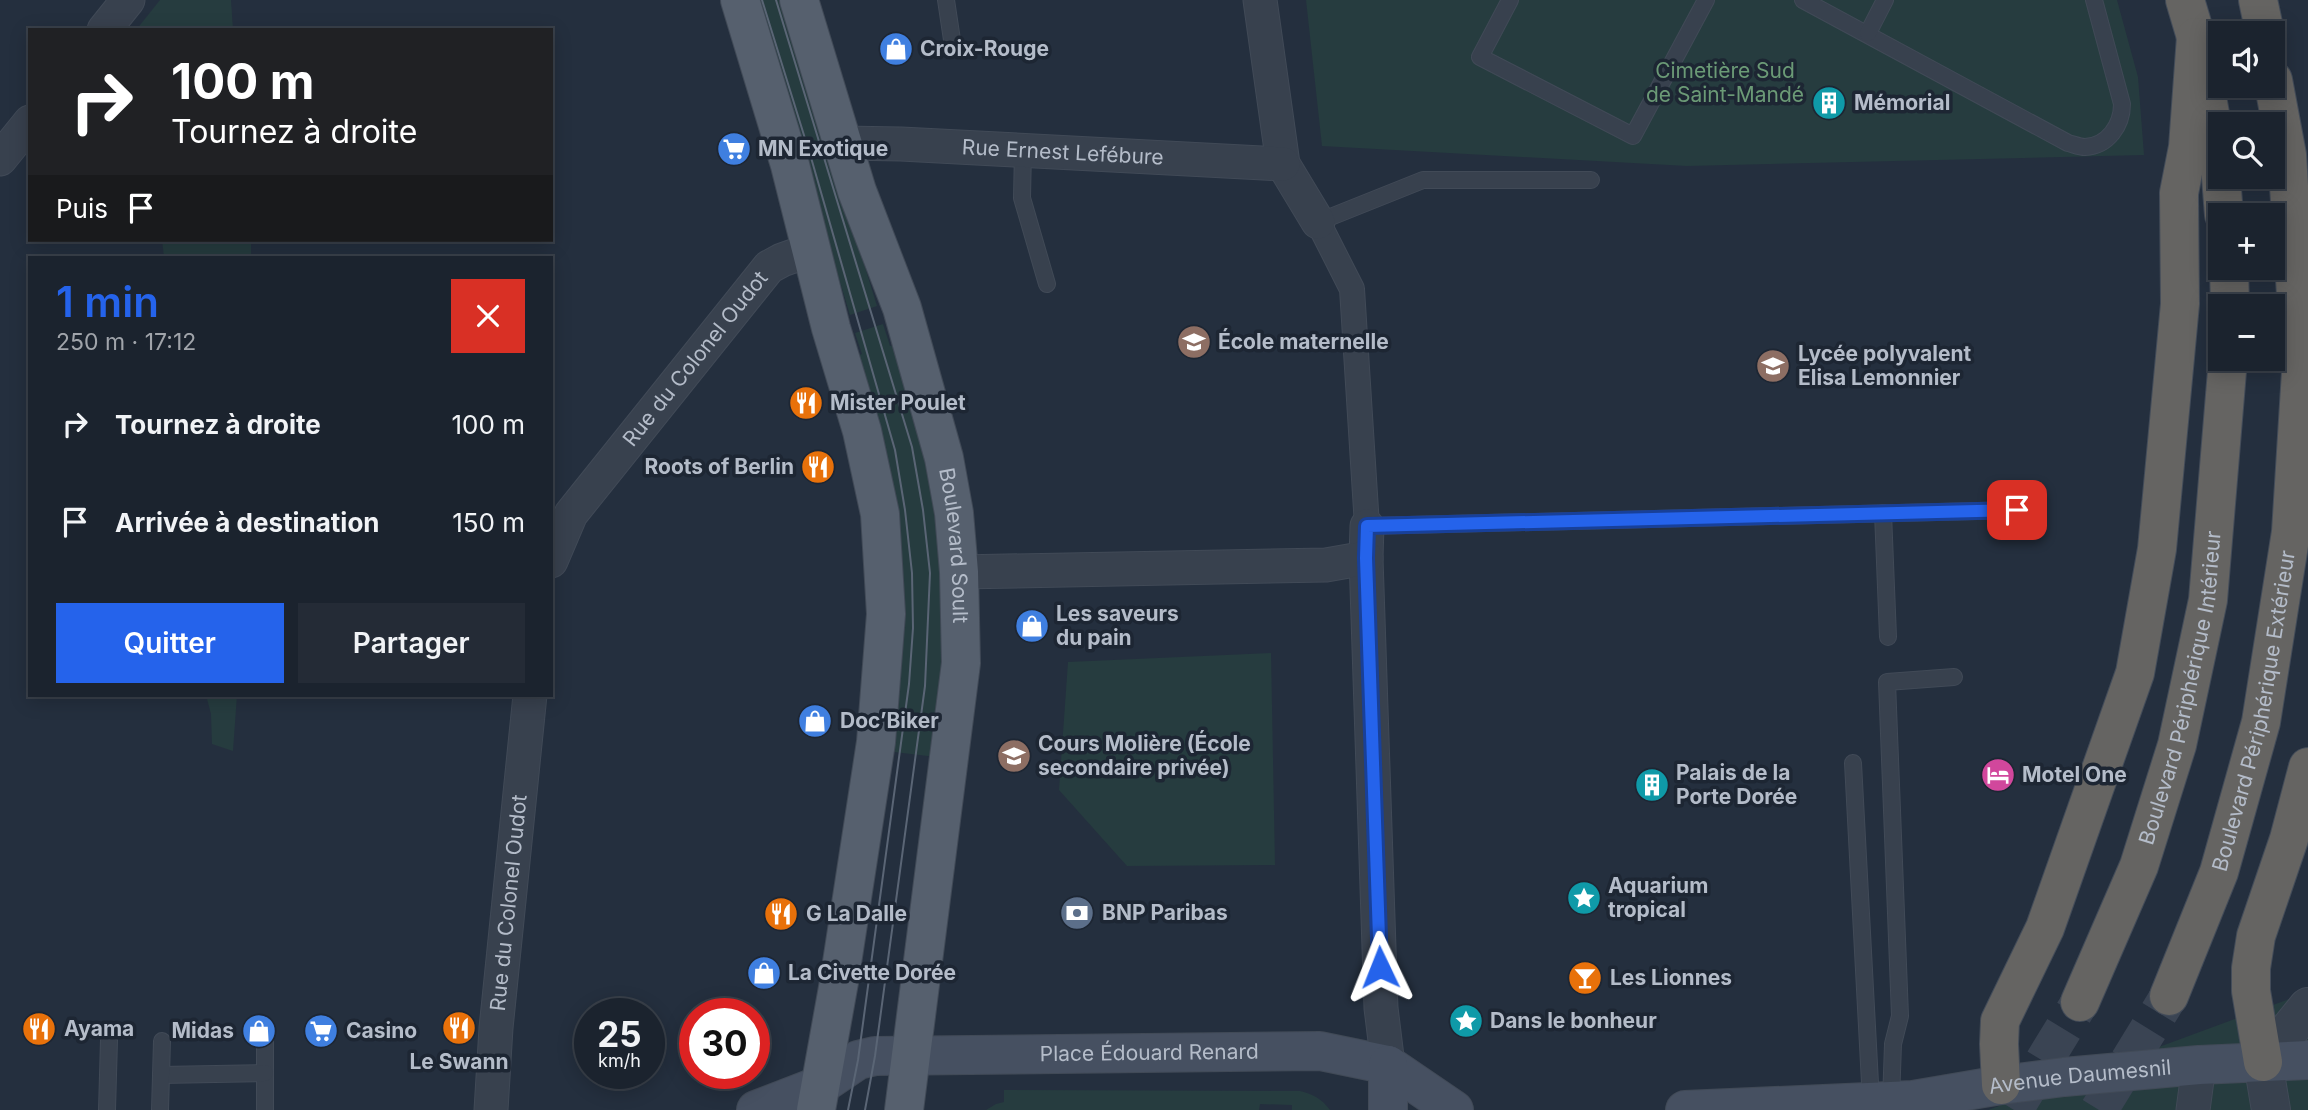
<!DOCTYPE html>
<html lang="fr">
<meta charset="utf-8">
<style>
body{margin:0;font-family:Inter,sans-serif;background:#242b36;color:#f1f3f6;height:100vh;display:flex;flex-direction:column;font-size:26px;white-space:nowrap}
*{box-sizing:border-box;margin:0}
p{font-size:23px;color:#a0a4aa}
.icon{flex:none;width:38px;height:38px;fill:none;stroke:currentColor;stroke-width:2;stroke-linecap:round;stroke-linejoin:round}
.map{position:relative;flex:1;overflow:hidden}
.drawer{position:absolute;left:28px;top:256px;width:525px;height:441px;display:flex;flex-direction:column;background:#1b232e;border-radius:0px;box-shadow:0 4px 18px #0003,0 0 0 2px #39404a}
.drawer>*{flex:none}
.top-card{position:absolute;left:28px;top:28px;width:525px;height:214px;border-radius:0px;box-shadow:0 4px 18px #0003,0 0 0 2px #39404a;background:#202124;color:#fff;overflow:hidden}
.buttons{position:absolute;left:2208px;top:21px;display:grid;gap:14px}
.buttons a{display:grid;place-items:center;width:77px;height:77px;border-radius:0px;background:#1b232e;box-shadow:0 4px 18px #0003,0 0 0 2px #39404a;font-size:35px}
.speed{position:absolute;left:574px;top:998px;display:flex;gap:14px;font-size:35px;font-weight:700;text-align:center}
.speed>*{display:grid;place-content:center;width:91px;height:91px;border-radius:50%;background:#1b232e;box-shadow:0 4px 18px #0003,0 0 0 2px #39404a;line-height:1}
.speed small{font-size:18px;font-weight:400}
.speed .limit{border:10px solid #d22;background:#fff;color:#111}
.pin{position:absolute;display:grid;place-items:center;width:60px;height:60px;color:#fff;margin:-30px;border-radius:14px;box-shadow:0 4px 10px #0006}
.me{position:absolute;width:77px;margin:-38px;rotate:358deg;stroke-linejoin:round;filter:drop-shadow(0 0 5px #0008)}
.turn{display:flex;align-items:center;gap:24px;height:147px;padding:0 28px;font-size:32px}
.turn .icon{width:91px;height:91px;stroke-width:2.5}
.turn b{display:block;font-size:49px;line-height:60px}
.then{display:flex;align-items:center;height:66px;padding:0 28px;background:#0003;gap:14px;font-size:26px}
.round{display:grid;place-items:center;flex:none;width:74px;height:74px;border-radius:0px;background:#242b36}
.summary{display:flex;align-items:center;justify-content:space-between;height:119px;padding:0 28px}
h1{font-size:42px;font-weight:600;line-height:52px;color:#2563eb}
.button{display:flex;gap:14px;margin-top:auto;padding:14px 28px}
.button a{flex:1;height:80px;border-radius:0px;background:#2563eb;color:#fff;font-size:28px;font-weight:600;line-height:80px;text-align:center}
.button a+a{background:#242b36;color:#f1f3f6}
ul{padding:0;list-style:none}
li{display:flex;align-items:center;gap:21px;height:98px;padding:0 28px}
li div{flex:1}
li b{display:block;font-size:26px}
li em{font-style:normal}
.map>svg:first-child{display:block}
</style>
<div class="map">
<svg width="2308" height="1110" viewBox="0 0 2308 1110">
<rect width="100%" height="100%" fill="#242f3e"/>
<g fill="#263c3f">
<polygon points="160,0 231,0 233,30 136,30"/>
<polygon points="754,0 783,0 877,306 850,315"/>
<polygon points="1306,0 2117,0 2138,77 2144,155 1687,166 1322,146"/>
<polygon points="162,240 251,240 251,257 164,257"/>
<polygon points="883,324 890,346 898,344 932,463 947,634 936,757 886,751 854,357 862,354 855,333"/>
<polygon points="1271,653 1275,865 1127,866 1059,790 1068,662"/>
<polygon points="206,695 237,695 233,751 212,744 211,714"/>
<polygon points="2308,992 2308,1110 1988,1110"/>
<path d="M 1004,1090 L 1300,1091 C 1313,1094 1322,1099 1330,1110 L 1292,1110 L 1292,1105 L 1260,1104 L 1259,1110 L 986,1110 L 996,1104 L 1004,1102 Z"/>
</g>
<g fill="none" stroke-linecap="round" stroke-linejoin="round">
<g stroke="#3a4453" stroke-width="38" stroke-dasharray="38 19" stroke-linecap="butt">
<polyline points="2014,1110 2080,1002"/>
<polyline points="2099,1110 2169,996"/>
</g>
<g stroke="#414a57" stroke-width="18">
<g id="service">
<polyline points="946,0 952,40"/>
<polyline points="1510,0 1480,57 1633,136 1706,0"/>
<path d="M 1803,0 L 2068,143 C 2073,144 2079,147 2085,147 C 2108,146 2122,125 2122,104 L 2094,0"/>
<polyline points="1868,33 1885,0"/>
<polyline points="1023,150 1022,198 1047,284"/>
<polyline points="1318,222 1423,180 1591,180"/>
<polyline points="1883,513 1888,637"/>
<polyline points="1367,526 2017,510"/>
<polyline points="1853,763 1871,1102"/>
<polyline points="265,1041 265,1110"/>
<polyline points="161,1075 265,1073"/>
<polyline points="1891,1101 1893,1044 1900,1016 1887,682 1954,677"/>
<polyline points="107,1110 109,1040"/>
<polyline points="160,1110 162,1041"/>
</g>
</g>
<g stroke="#414a57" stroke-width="26">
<polyline id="pedestrian" points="1318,222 1352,289 1367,526"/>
</g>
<g stroke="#414a57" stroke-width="35">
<g id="minor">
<polyline points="1260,0 1283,164 1318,222"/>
<polyline points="104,30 128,0"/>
<path id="s1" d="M 843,143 L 901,144 L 1283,164"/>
<polyline points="0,159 30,122"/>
<polyline points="1367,526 1366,558 1381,1008 1388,1065"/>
<path id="s2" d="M 551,561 L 571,514 L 769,267 L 782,260 L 813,249"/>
<polyline points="959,572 1326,565 1366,558"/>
<path id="s3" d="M 491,1110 L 496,1028 L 530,695"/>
<polyline points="2193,1110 2199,1065"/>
</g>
</g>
<g stroke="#414a57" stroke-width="40">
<polyline id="tertiary" points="2271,1110 2263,1062 2308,1007"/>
</g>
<g stroke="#414a57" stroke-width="40">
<g id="secondary">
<path id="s4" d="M 756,1110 L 821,1085 L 858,1060 L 875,1056 L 1320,1051 L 1388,1065 L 1454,1110"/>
<polyline points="1388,1110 1388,1065"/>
<path id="s5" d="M 1685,1110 L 1913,1100 L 2001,1085 L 2064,1077 L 2199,1065 L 2308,1060"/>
</g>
</g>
<g stroke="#414a57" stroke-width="40">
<g id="primary">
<polyline points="740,0 790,165 831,328 862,431 880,514 886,614 876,742 839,982 816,1110"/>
<path id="s6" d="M 799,0 L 857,191 L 902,308 L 944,458 L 954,513 L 959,572 L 961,663 L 904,1110"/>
</g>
</g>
<g stroke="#434c59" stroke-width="40">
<g id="trunk">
<polyline points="2185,0 2196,37 2221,174"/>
<polyline points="2258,0 2265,33"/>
<polyline points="2221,177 2224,215"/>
<polyline points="2229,268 2230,306"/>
<path id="s7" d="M 2169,996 L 2219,872 L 2261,722 L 2291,532 L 2301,372 L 2287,155 L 2273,80"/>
<path id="s8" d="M 2080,1002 L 2139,866 L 2177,745 L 2208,600 L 2228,359"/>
<polyline points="2263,1062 2251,991 2251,968 2256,936 2289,839 2308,767"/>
<polyline points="2001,1085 1999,1044 2000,1021 2045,928 2135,673 2157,549 2180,304 2179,193 2188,147 2196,37"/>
</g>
</g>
<use href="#service" stroke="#38414e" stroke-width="16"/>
<use href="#pedestrian" stroke="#38414e" stroke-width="24"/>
<use href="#minor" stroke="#38414e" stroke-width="33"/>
<use href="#tertiary" stroke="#38414e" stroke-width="38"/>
<use href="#secondary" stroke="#465061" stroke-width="38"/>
<use href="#primary" stroke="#56606e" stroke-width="38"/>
<use href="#trunk" stroke="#656462" stroke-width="38"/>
<g stroke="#5a6575" stroke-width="2">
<polyline points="762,0 812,161 895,450 905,510 912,573 913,628 909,684 858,1060 848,1110"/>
<polyline points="776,0 912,447 923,510 930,573 925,686 875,1056 865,1110"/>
</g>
</g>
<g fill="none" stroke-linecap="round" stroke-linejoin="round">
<g stroke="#184099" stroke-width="18">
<polyline id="route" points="1380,967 1366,558 1367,526 2017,510"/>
</g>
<use href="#route" stroke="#2563eb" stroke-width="12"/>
</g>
<defs>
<g id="shop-disc" transform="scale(1.75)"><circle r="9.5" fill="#3f7fe0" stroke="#1d2633"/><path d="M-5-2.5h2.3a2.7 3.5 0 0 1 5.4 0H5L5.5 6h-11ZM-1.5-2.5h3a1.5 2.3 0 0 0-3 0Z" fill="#fff"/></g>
<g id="building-disc" transform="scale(1.75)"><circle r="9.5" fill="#0f9aa8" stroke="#1d2633"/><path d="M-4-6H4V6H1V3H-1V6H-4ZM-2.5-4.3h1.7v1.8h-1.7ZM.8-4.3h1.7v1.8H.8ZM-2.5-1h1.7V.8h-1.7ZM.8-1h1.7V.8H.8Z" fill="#fff"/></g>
<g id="supermarket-disc" transform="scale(1.75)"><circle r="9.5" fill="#3f7fe0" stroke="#1d2633"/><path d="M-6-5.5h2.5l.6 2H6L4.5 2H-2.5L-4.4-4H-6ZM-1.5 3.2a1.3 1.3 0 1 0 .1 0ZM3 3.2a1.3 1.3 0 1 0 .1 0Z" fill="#fff"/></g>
<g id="school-disc" transform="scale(1.75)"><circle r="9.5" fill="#8d6e63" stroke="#1d2633"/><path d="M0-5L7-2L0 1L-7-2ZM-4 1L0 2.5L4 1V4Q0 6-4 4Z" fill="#fff"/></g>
<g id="restaurant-disc" transform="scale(1.75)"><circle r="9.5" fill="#e8710a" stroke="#1d2633"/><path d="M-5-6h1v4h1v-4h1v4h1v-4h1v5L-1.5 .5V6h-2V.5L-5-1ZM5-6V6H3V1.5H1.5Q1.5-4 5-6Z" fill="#fff"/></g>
<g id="hotel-disc" transform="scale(1.75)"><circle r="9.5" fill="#d1479c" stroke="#1d2633"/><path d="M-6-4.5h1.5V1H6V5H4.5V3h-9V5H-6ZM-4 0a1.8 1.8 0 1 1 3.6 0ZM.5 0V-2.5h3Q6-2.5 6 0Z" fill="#fff"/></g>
<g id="sight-disc" transform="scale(1.75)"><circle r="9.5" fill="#0f9aa8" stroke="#1d2633"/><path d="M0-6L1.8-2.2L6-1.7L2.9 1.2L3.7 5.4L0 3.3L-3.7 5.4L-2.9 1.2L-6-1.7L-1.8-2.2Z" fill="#fff"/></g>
<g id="bank-disc" transform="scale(1.75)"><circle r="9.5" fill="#5c6f8a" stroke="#1d2633"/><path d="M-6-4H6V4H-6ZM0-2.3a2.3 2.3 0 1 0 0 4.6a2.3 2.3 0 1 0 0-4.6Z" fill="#fff"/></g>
<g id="bar-disc" transform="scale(1.75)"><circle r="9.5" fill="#e8710a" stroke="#1d2633"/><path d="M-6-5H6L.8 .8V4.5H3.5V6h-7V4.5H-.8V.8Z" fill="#fff"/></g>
</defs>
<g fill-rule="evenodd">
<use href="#shop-disc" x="896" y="49"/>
<use href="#building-disc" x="1829" y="103"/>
<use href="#supermarket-disc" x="734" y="149"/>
<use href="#school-disc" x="1194" y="342"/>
<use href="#school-disc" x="1773" y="366"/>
<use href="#restaurant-disc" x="806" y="403"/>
<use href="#restaurant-disc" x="818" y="467"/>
<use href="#shop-disc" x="1032" y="626"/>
<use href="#shop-disc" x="815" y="721"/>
<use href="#school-disc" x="1014" y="756"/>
<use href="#hotel-disc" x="1998" y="775"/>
<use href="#building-disc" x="1652" y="785"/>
<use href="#sight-disc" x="1584" y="898"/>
<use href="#bank-disc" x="1077" y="913"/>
<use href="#restaurant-disc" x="781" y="914"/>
<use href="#shop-disc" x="764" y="973"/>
<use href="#bar-disc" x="1585" y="978"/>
<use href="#sight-disc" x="1466" y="1021"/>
<use href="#restaurant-disc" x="459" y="1028"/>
<use href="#restaurant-disc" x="39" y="1029"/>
<use href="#shop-disc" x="259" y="1031"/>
<use href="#supermarket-disc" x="321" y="1031"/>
</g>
<g text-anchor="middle" stroke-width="7" stroke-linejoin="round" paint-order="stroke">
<g font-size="21" font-weight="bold" fill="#b4bcc9" stroke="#1d2633" text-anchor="start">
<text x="920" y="56">Croix-Rouge</text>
<text x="1854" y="110">Mémorial</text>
<text x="758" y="156">MN Exotique</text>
<text x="1218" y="349">École maternelle</text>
<text x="1798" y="361">Lycée polyvalent<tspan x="1798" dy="24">Elisa Lemonnier</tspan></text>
<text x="830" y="410">Mister Poulet</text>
<text x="794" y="474" text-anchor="end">Roots of Berlin</text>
<text x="1056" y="621">Les saveurs<tspan x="1056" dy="24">du pain</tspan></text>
<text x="840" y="728">Doc’Biker</text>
<text x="1038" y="751">Cours Molière (École<tspan x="1038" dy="24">secondaire privée)</tspan></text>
<text x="1676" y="780">Palais de la<tspan x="1676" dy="24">Porte Dorée</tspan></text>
<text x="2022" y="782">Motel One</text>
<text x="1608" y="893">Aquarium<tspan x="1608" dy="24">tropical</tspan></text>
<text x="1102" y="920">BNP Paribas</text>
<text x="806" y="921">G La Dalle</text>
<text x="788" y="980">La Civette Dorée</text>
<text x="1610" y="985">Les Lionnes</text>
<text x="1490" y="1028">Dans le bonheur</text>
<text x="64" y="1036">Ayama</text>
<text x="234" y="1038" text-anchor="end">Midas</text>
<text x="346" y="1038">Casino</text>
<text x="459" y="1069" text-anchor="middle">Le Swann</text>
</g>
<g font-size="21" fill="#6b9a76" stroke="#1d2633">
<text x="1725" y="78">Cimetière Sud<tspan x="1725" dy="24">de Saint-Mandé</tspan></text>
</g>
<g font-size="21" fill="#b4bcc9" stroke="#1d2633">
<text dy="7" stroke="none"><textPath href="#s1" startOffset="220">Rue Ernest Lefébure</textPath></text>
<text dy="7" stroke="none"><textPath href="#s2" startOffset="250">Rue du Colonel Oudot</textPath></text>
<text dy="7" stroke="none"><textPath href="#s6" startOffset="569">Boulevard Soult</textPath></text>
<text dy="7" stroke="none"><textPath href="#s8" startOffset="332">Boulevard Périphérique Intérieur</textPath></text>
<text dy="7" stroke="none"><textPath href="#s7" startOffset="299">Boulevard Périphérique Extérieur</textPath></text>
<text dy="7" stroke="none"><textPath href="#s3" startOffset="208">Rue du Colonel Oudot</textPath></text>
<text dy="7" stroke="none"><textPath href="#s4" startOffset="406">Place Édouard Renard</textPath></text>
<text dy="7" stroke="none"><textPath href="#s5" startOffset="397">Avenue Daumesnil</textPath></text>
</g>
</g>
</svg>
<div class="buttons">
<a><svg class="icon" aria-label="sound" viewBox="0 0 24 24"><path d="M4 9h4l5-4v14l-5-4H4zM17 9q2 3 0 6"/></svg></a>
<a><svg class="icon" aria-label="search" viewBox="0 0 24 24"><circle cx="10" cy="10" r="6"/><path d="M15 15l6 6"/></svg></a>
<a>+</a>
<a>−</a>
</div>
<div class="speed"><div>25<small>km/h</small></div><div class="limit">30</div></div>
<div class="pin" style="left:2017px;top:510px;background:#d93025"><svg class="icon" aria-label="arrive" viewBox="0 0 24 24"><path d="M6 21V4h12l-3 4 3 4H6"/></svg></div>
<svg class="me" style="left:1380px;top:967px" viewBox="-20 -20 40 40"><path d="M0-17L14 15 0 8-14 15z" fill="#2563eb" stroke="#fff" stroke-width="4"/></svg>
<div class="top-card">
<div class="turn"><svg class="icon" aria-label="right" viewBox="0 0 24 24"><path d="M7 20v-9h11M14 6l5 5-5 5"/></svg><div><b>100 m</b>Tournez à droite</div></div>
<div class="then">Puis<svg class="icon" aria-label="arrive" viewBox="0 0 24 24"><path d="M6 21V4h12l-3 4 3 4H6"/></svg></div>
</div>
<section class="drawer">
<div class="summary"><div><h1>1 min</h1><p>250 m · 17:12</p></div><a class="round" style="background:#d93025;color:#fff"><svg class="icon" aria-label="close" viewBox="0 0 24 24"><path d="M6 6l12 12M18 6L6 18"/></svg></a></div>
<ul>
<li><svg class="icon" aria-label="right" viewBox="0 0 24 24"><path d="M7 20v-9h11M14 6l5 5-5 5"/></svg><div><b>Tournez à droite</b></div><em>100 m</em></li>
<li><svg class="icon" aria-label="arrive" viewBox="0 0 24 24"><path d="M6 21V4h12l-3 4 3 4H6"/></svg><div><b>Arrivée à destination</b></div><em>150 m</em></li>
</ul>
<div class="button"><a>Quitter</a><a>Partager</a></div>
</section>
</div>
